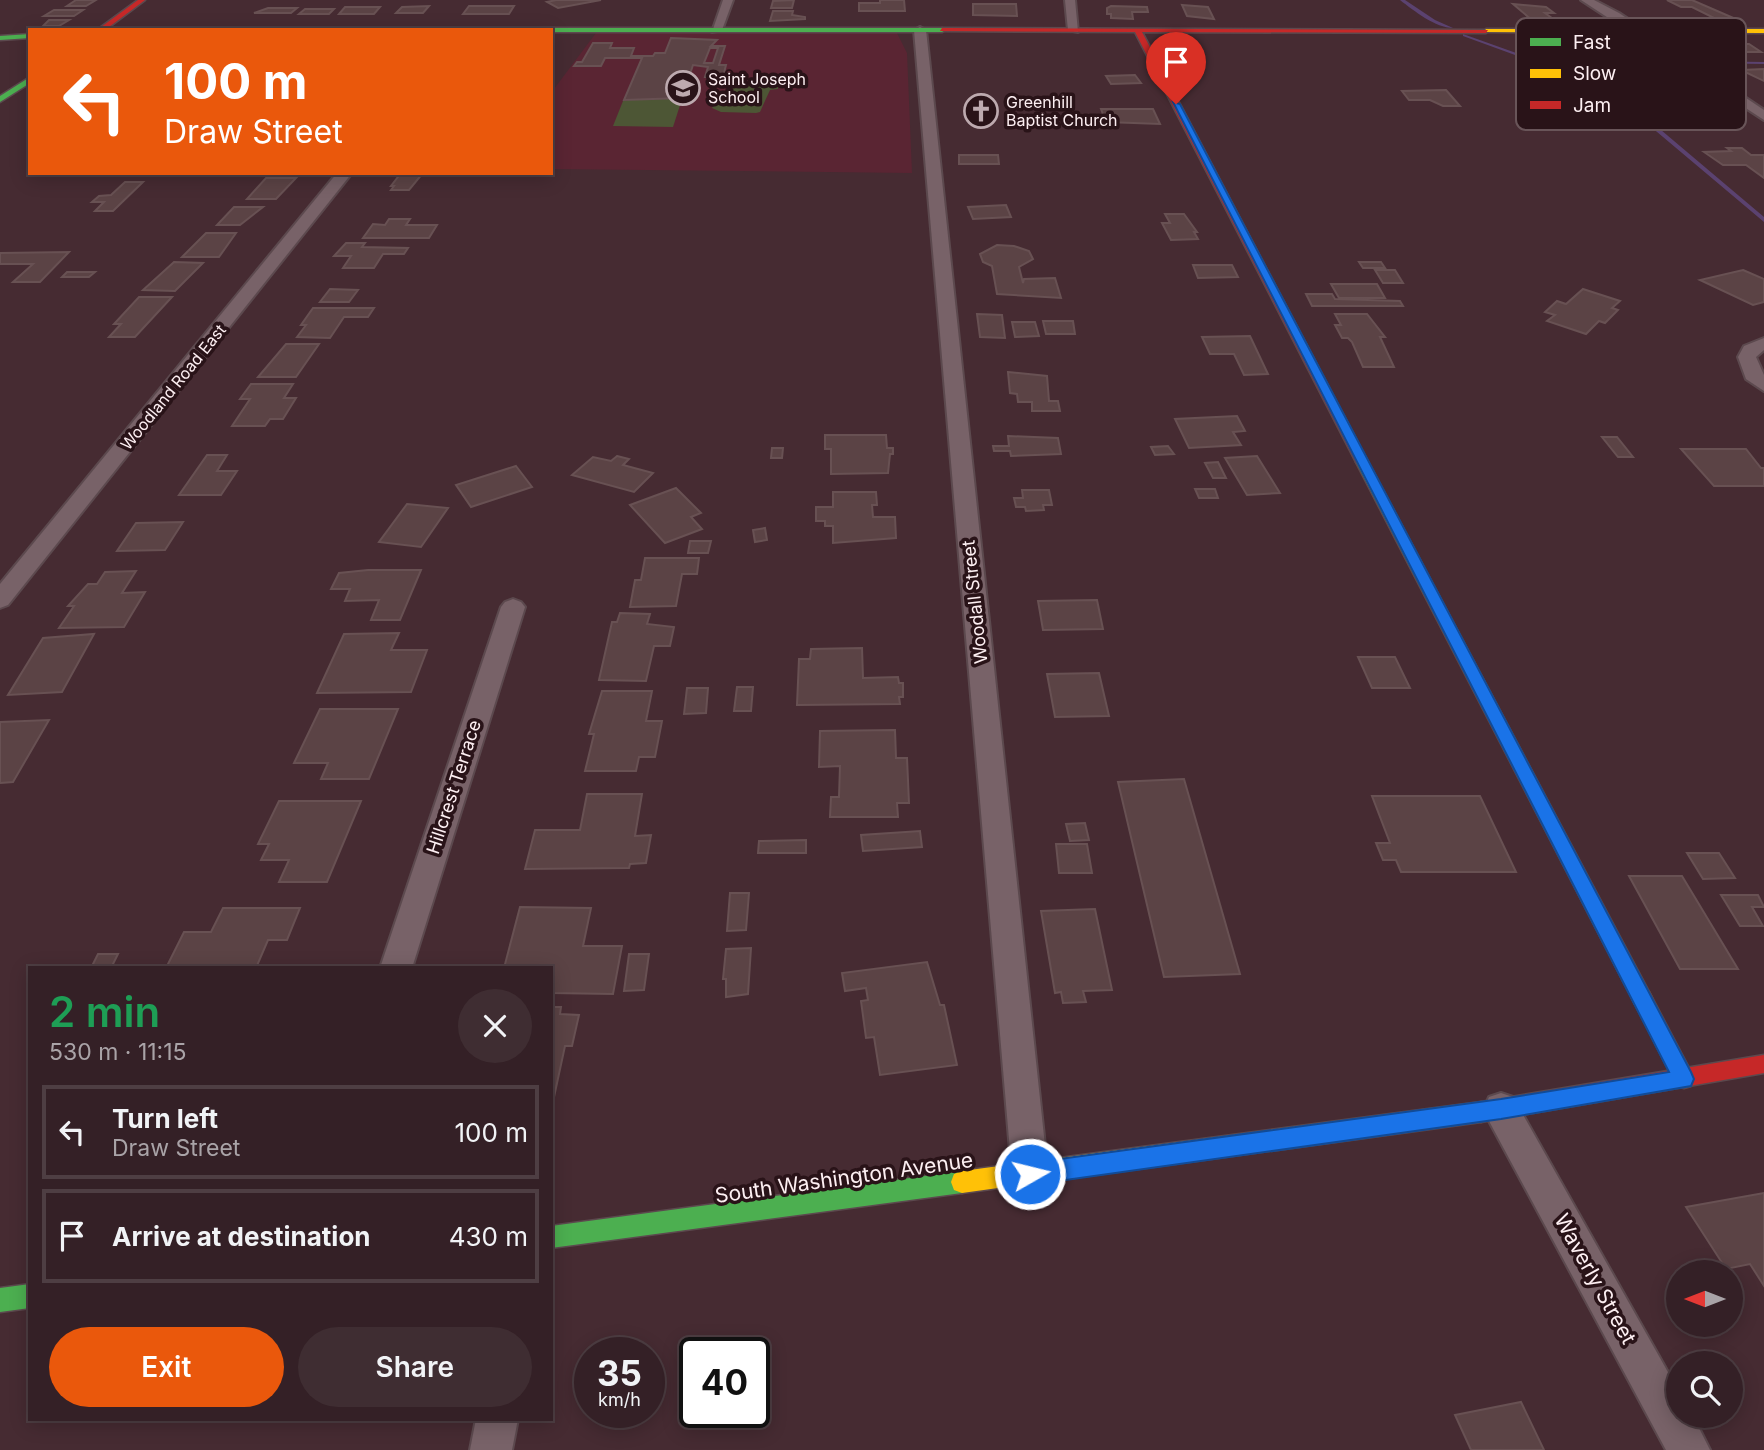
<!DOCTYPE html>
<meta charset="utf-8">
<style>
body{margin:0;font-family:Inter,sans-serif;background:#3f2d32;color:#f1f3f6;height:100vh;display:flex;flex-direction:column;font-size:26px;white-space:nowrap}
*{box-sizing:border-box;margin:0}
p{font-size:23px;color:#a9a3a7}
.icon{flex:none;width:38px;height:38px;fill:none;stroke:currentColor;stroke-width:2;stroke-linecap:round;stroke-linejoin:round}
.map{position:relative;flex:1;overflow:hidden}
.sheet{position:absolute;left:28px;top:966px;width:525px;height:455px;display:flex;flex-direction:column;background:#342026;border-radius:0px;box-shadow:0 4px 18px #0003,0 0 0 2px #4e3e43}
.sheet>*{flex:none}
.hud{position:absolute;left:28px;top:28px;width:525px;height:147px;border-radius:0px;box-shadow:0 4px 18px #0003,0 0 0 2px #4e3e43;background:#ea580c;color:#fff;overflow:hidden}
.needle{width:46px;rotate:270deg}
.controls{position:absolute;left:1666px;top:1260px;display:grid;gap:14px}
.controls a{display:grid;place-items:center;width:77px;height:77px;border-radius:50%;background:#342026;box-shadow:0 4px 18px #0003,0 0 0 2px #4e3e43;font-size:35px}
.speed{position:absolute;left:574px;top:1337px;display:flex;gap:14px;font-size:35px;font-weight:700;text-align:center}
.speed>*{display:grid;place-content:center;width:91px;height:91px;border-radius:50%;background:#342026;box-shadow:0 4px 18px #0003,0 0 0 2px #4e3e43;line-height:1}
.speed small{font-size:18px;font-weight:400}
.speed .limit{border:4px solid #111;border-radius:10px;background:#fff;color:#111}
.pin{position:absolute;display:grid;place-items:center;width:60px;height:60px;color:#fff;margin:-72px -30px;border-radius:50% 50% 50% 0;rotate:-45deg;box-shadow:0 0 7px #0007}
.pin .icon{rotate:45deg}
.me{position:absolute;width:77px;margin:-38px;rotate:82deg;stroke-linejoin:round;filter:drop-shadow(0 0 5px #0008)}
.turn{display:flex;align-items:center;gap:24px;height:147px;padding:0 21px;font-size:32px}
.turn .icon{width:91px;height:91px;stroke-width:2.5}
.turn b{display:block;font-size:49px;line-height:60px}
.round{display:grid;place-items:center;flex:none;width:74px;height:74px;border-radius:37px;background:#3f2d32}
.overview{display:flex;align-items:center;justify-content:space-between;height:119px;padding:0 21px}
h1{font-size:42px;font-weight:600;line-height:52px;color:#1e9e55}
.cta{display:flex;gap:14px;margin-top:auto;padding:14px 21px}
.cta a{flex:1;height:80px;border-radius:42px;background:#ea580c;color:#fff;font-size:28px;font-weight:600;line-height:80px;text-align:center}
.cta a+a{background:#3f2d32;color:#f1f3f6}
ul{padding:0;list-style:none}
li{display:flex;align-items:center;gap:21px;height:94px;margin:0 14px 10px;padding:0 7px;border:4px solid #4e3e43;border-radius:0px}
li div{flex:1}
li b{display:block;font-size:26px}
li em{font-style:normal}
.map>svg:first-child{display:block}
</style>
<div class="map">
<svg width="1764" height="1450" viewBox="0 0 1764 1450">
<rect width="100%" height="100%" fill="#462b32"/>
<polygon fill="#5a2533" points="596,33 897,33 907,53 912,173 551,169 551,93"/>
<g fill="#4d5635">
<polygon points="743,83 778,85 778,89 770,90 760,112 756,113 721,112 712,108 719,95"/>
<polygon points="634,99 682,99 673,127 613,126 623,101"/>
</g>
<g fill="none" stroke-linecap="round" stroke-linejoin="round">
<g fill="#5b4270" fill-rule="evenodd">
<path d="M 1400,0 L 1405,0 L 1435,20 L 1453,28 C 1436,28 1414,11 1400,0 Z"/>
<polygon points="1463,34 1536,60 1671,61 1669,63 1541,62 1549,67 1589,81 1594,95 1648,119 1764,217 1764,222 1644,121 1590,97 1585,83 1545,69 1534,62 1463,36"/>
<polygon points="1694,61 1764,62 1764,64 1696,63"/>
</g>
</g>
<g fill="#5b4345" stroke="#685153" stroke-width="2" fill-rule="evenodd">
<polygon points="76,0 96,0 86,6 67,6"/>
<polygon points="556,0 601,0 558,8 547,2"/>
<polygon points="794,0 792,8 771,8 773,1"/>
<polygon points="880,0 904,0 905,11 859,11 859,3 880,3"/>
<polygon points="1667,0 1692,0 1738,20 1718,20 1692,7 1681,7"/>
<polygon points="973,4 1016,4 1017,16 973,15"/>
<polygon points="1513,4 1546,7 1554,13 1545,13 1556,21 1533,21"/>
<polygon points="1182,5 1208,7 1214,19 1187,16"/>
<polygon points="429,6 423,13 396,13 402,7"/>
<polygon points="469,6 514,6 509,14 463,14"/>
<polygon points="1111,6 1147,7 1148,12 1132,12 1133,19 1111,18 1111,14 1107,14 1107,8"/>
<polygon points="345,7 380,7 374,14 339,14"/>
<polygon points="268,8 297,8 291,13 254,13"/>
<polygon points="305,9 334,9 329,14 299,14"/>
<polygon points="54,10 83,10 74,16 44,16"/>
<polygon points="773,11 793,11 792,15 805,17 805,19 770,21"/>
<polygon points="49,20 69,20 59,26 43,26"/>
<path d="M 671,38 L 717,40 L 711,46 L 725,46 L 719,65 L 726,65 L 723,77 L 705,77 L 708,67 L 693,65 L 682,98 L 624,100 L 642,58 L 605,58 L 601,66 L 574,66 L 577,62 L 582,62 L 593,43 L 612,43 L 610,48 L 634,48 L 631,56 L 653,56 L 655,53 L 665,53 ZM 710,48 L 718,48 L 713,63 L 704,63 Z"/>
<polygon points="1709,44 1749,44 1761,52 1721,52"/>
<polygon points="1764,69 1764,81 1741,70"/>
<polygon points="1135,75 1141,83 1111,84 1106,76"/>
<polygon points="1446,90 1460,106 1443,106 1430,100 1409,100 1402,91"/>
<polygon points="1101,109 1153,109 1160,124 1106,122"/>
<polygon points="1727,148 1742,148 1751,155 1764,155 1764,178 1746,165 1723,165 1704,152 1731,151"/>
<polygon points="959,155 998,155 999,164 959,164"/>
<polygon points="401,173 423,173 409,190 391,190 394,186 391,186"/>
<polygon points="266,178 296,178 276,199 247,199"/>
<polygon points="125,182 143,182 113,211 95,211 104,202 92,202 99,196 111,195"/>
<polygon points="1006,205 1011,217 973,219 968,207"/>
<polygon points="234,207 263,207 240,225 217,225"/>
<polygon points="1165,214 1184,214 1197,232 1194,232 1198,239 1171,240 1162,223 1170,223"/>
<polygon points="389,219 410,219 406,225 437,225 429,238 363,238 373,224 385,225"/>
<polygon points="206,233 236,233 219,257 182,257"/>
<polygon points="346,243 365,243 362,247 408,248 404,254 383,254 374,268 343,268 351,256 334,256"/>
<polygon points="997,245 1014,246 1029,251 1033,259 1019,267 1023,283 1024,279 1055,278 1061,298 997,294 992,266 983,262 980,254"/>
<polygon points="69,252 40,282 13,282 33,264 0,264 0,253"/>
<polygon points="174,262 203,263 175,291 143,290"/>
<polygon points="1359,262 1381,262 1385,268 1363,268"/>
<polygon points="1193,265 1232,265 1238,277 1198,278"/>
<polygon points="1375,270 1395,270 1403,283 1383,283"/>
<polygon points="1743,270 1764,279 1764,302 1753,305 1700,280"/>
<polygon points="67,272 95,272 89,277 62,277"/>
<polygon points="1331,284 1377,284 1385,298 1339,298"/>
<polygon points="330,289 358,290 349,302 320,302"/>
<polygon points="1583,289 1620,301 1612,308 1618,310 1605,323 1599,321 1586,334 1547,321 1555,315 1545,312 1557,301 1566,304"/>
<polygon points="1306,294 1332,294 1335,299 1400,301 1403,306 1312,306"/>
<polygon points="139,297 172,297 135,337 109,337 121,324 114,324"/>
<polygon points="313,308 374,308 368,317 344,317 330,338 297,337 306,325 301,325"/>
<polygon points="977,314 1002,315 1005,338 980,337"/>
<polygon points="1335,314 1367,314 1385,337 1380,337 1394,367 1363,367 1352,342 1348,338 1342,338 1335,325 1341,325"/>
<polygon points="1043,321 1073,321 1075,334 1046,334"/>
<polygon points="1012,322 1035,322 1039,336 1015,337"/>
<polygon points="1250,336 1268,374 1244,375 1234,354 1210,354 1202,337"/>
<polygon points="286,344 319,344 296,377 258,377"/>
<polygon points="1008,372 1047,376 1049,401 1058,401 1060,411 1032,411 1032,402 1018,402 1017,394 1010,393"/>
<polygon points="251,384 293,384 284,398 296,398 283,419 270,419 265,426 232,426 250,399 240,399"/>
<polygon points="1237,416 1245,431 1233,432 1241,445 1189,448 1175,419"/>
<polygon points="825,435 886,435 887,448 893,448 893,454 890,454 888,473 831,474 831,449 825,449"/>
<polygon points="1008,436 1058,438 1061,454 1011,456 1010,451 994,451 993,446 1009,446"/>
<polygon points="1602,437 1617,437 1633,457 1618,457"/>
<polygon points="1168,446 1174,454 1155,455 1151,447"/>
<polygon points="772,448 783,448 782,458 771,458"/>
<polygon points="1681,449 1746,449 1761,468 1764,468 1764,486 1714,486"/>
<polygon points="207,455 227,455 217,471 237,471 221,495 179,495"/>
<polygon points="617,456 629,459 623,465 653,473 634,492 572,475 593,457 611,461"/>
<polygon points="1257,456 1280,493 1247,495 1225,458"/>
<polygon points="1218,462 1226,478 1213,478 1205,463"/>
<polygon points="516,466 532,487 471,507 456,485"/>
<polygon points="676,488 701,513 691,517 702,529 665,543 630,505"/>
<polygon points="1195,489 1215,489 1218,498 1199,498"/>
<polygon points="1022,490 1049,490 1052,505 1043,505 1044,510 1026,511 1025,507 1016,507 1014,498 1023,498"/>
<polygon points="833,492 876,492 877,505 872,505 873,517 895,517 896,538 833,543 833,526 825,526 825,521 816,521 816,507 833,507"/>
<polygon points="407,504 448,508 421,547 379,542"/>
<polygon points="183,522 165,550 117,551 136,523"/>
<polygon points="765,528 767,540 755,542 753,530"/>
<polygon points="690,541 711,541 708,553 688,553"/>
<polygon points="645,558 699,558 697,574 682,574 676,606 630,607 635,580 641,580"/>
<polygon points="368,570 421,570 400,620 371,620 379,600 345,601 350,589 331,589 339,573"/>
<polygon points="136,571 122,593 145,592 124,627 59,628 74,606 68,606 88,584 97,584 105,572"/>
<polygon points="1097,600 1103,629 1043,630 1038,601"/>
<polygon points="620,613 650,614 647,624 674,627 670,646 654,646 646,681 599,680 612,622 617,622"/>
<polygon points="399,633 391,650 427,650 411,692 317,693 344,634"/>
<polygon points="94,634 62,692 8,695 43,638"/>
<polygon points="862,648 863,678 898,677 899,683 903,683 903,697 899,697 900,704 797,705 799,659 810,659 811,649"/>
<polygon points="1358,657 1395,657 1410,688 1372,688"/>
<polygon points="1099,673 1109,716 1055,717 1047,674"/>
<polygon points="737,687 753,687 751,711 734,711"/>
<polygon points="687,688 708,688 706,713 684,714"/>
<polygon points="602,691 652,691 646,721 662,721 655,757 639,757 636,771 585,771 594,734 589,734"/>
<polygon points="320,709 398,709 369,779 321,779 328,763 294,763"/>
<polygon points="49,720 13,782 0,783 0,722"/>
<polygon points="895,730 896,758 907,758 909,803 897,803 898,817 830,817 831,797 839,797 840,766 819,767 820,731"/>
<polygon points="1184,779 1240,974 1164,977 1118,782"/>
<polygon points="587,794 642,794 635,836 651,835 646,863 630,864 629,868 525,869 535,830 580,830"/>
<polygon points="1372,796 1480,796 1516,872 1401,872 1396,860 1383,860 1376,843 1390,843"/>
<polygon points="279,801 361,801 327,882 279,882 289,860 261,860 269,844 258,844"/>
<polygon points="1085,823 1089,840 1070,841 1066,824"/>
<polygon points="920,831 922,847 863,851 861,835"/>
<polygon points="806,840 806,853 758,853 759,841"/>
<polygon points="1056,844 1087,844 1092,873 1059,873"/>
<polygon points="1687,853 1719,853 1735,878 1703,879"/>
<polygon points="1629,876 1682,876 1738,969 1680,969"/>
<polygon points="730,893 749,893 746,930 727,931"/>
<polygon points="1721,895 1758,895 1764,907 1752,907 1763,926 1740,926"/>
<polygon points="520,907 591,908 583,946 622,946 613,994 551,993 551,968 504,968"/>
<polygon points="223,908 300,908 287,940 268,940 256,968 166,968 184,932 211,932"/>
<polygon points="1095,909 1112,990 1083,991 1086,1002 1063,1003 1061,992 1055,993 1041,911"/>
<polygon points="751,948 748,994 726,997 726,979 723,979 726,949"/>
<polygon points="98,954 118,954 111,968 91,968"/>
<polygon points="629,954 649,954 644,990 624,991"/>
<polygon points="927,962 940,1005 944,1005 957,1065 880,1075 874,1037 866,1038 861,1001 868,1000 866,988 845,991 842,973"/>
<polygon points="551,1007 561,1007 560,1014 579,1015 572,1046 565,1046 551,1111"/>
<polygon points="1764,1193 1764,1286 1750,1264 1726,1269 1686,1207"/>
<polygon points="1521,1402 1544,1450 1471,1450 1455,1415"/>
</g>
<g fill="none" stroke-linecap="round" stroke-linejoin="round">
<g stroke="#5c494e" stroke-width="4">
<g id="street">
<polygon points="723,0 733,0 722,30 712,32"/>
<polygon points="1065,0 1075,0 1078,32 1068,30"/>
<polygon points="1581,0 1594,0 1619,13 1764,110 1764,120"/>
<polygon points="920,27 926,30 1048,1174 1043,1186 1030,1192 1017,1186 1012,1174 914,30"/>
<polygon points="337,173 352,173 8,605 0,608 0,584"/>
<polygon points="1764,338 1764,350 1756,357 1764,375 1764,391 1746,379 1738,357 1744,346"/>
<polygon points="513,599 521,602 525,607 412,968 380,968 501,607 505,602"/>
<polygon points="1501,1093 1513,1097 1678,1390 1678,1416 1693,1416 1710,1450 1666,1450 1489,1121 1484,1109 1489,1097"/>
<polygon points="476,1419 518,1419 512,1450 470,1450"/>
</g>
</g>
<g stroke="#5c494e" stroke-width="3">
<g id="fast">
<polygon points="551,28 942,28 945,30 942,32 551,32 548,30"/>
<polygon points="30,34 30,38 0,40 0,36"/>
<polygon points="30,77 30,83 0,102 0,96"/>
<polygon points="1362,458 1368,462 1649,992 1652,998 1649,1004 1642,1006 1635,1004 1356,462"/>
<polygon points="962,1171 970,1174 973,1182 970,1190 962,1193 551,1248 551,1226"/>
<polygon points="30,1284 30,1308 0,1312 0,1288"/>
</g>
</g>
<g stroke="#5c494e" stroke-width="3">
<g id="slow">
<polygon points="1486,29 1764,29 1764,33 1484,32"/>
<polygon points="1642,990 1649,992 1691,1072 1694,1079 1691,1086 1684,1088 1677,1086 1632,998 1635,992"/>
<polygon points="1481,1102 1488,1105 1491,1112 1488,1119 1481,1122 962,1193 954,1190 951,1182 954,1174 962,1171"/>
</g>
</g>
<g stroke="#5c494e" stroke-width="3">
<g id="jam">
<polygon points="138,0 145,0 105,30 97,30"/>
<polygon points="942,28 1488,30 1486,33 1142,32 1368,462 1366,465 1358,465 1356,462 1135,32 940,31"/>
<polygon points="1764,1055 1764,1073 1481,1122 1474,1119 1471,1112 1474,1105 1481,1102"/>
</g>
</g>
<use href="#street" fill="#786268" fill-rule="evenodd"/>
<use href="#fast" fill="#4caf50" fill-rule="evenodd"/>
<use href="#slow" fill="#ffc107" fill-rule="evenodd"/>
<use href="#jam" fill="#c62828" fill-rule="evenodd"/>
</g>
<polygon fill="#1a73e8" stroke="#114b97" stroke-width="2" points="1173,102 1180,104 1691,1072 1694,1079 1691,1086 1501,1119 1030,1185 1022,1181 1019,1174 1022,1166 1030,1163 1501,1099 1669,1072"/>
<defs>
<g id="school-ring" transform="scale(1.75)"><circle r="9.5" fill="#291318" stroke="#bdaaaf" stroke-width="1.5"/><path d="M0-5L7-2L0 1L-7-2ZM-4 1L0 2.5L4 1V4Q0 6-4 4Z" fill="#bdaaaf"/></g>
<g id="church-ring" transform="scale(1.75)"><circle r="9.5" fill="#291318" stroke="#bdaaaf" stroke-width="1.5"/><path d="M-1.2-6h2.4v3.5h3.3v2.4h-3.3V6h-2.4V-.1h-3.3v-2.4h3.3Z" fill="#bdaaaf"/></g>
</defs>
<g fill-rule="evenodd">
<use href="#school-ring" x="683" y="88"/>
<use href="#church-ring" x="981" y="111"/>
</g>
<g text-anchor="middle" stroke-width="7" stroke-linejoin="round" paint-order="stroke">
<g font-size="16" fill="#fdeff2" stroke="#291318" text-anchor="start">
<text x="708" y="85">Saint Joseph<tspan x="708" dy="18">School</tspan></text>
<text x="1006" y="108">Greenhill<tspan x="1006" dy="18">Baptist Church</tspan></text>
</g>
<g font-size="16" fill="#fdeff2" stroke="#291318">
<text transform="translate(173 387) rotate(-51)" y="6">Woodland Road East</text>
</g>
<g font-size="18" fill="#fdeff2" stroke="#291318">
<text transform="translate(975 602) rotate(-96)" y="6">Woodall Street</text>
<text transform="translate(454 787) rotate(-72)" y="6">Hillcrest Terrace</text>
</g>
<g font-size="21" fill="#fdeff2" stroke="#291318">
<text transform="translate(844 1178) rotate(-8)" y="7">South Washington Avenue</text>
<text transform="translate(1595 1279) rotate(61)" y="7">Waverly Street</text>
</g>
</g>
<rect x="1516" y="18" width="230" height="112" rx="10" fill="#291318" stroke="#695559" stroke-width="2"/>
<rect x="1530" y="38" width="31" height="8" fill="#4caf50"/>
<rect x="1530" y="69" width="31" height="9" fill="#ffc107"/>
<rect x="1530" y="101" width="31" height="8" fill="#c62828"/>
<g font-size="19" fill="#fdeff2">
<text x="1573" y="49">Fast</text>
<text x="1573" y="80">Slow</text>
<text x="1573" y="112">Jam</text>
</g>
</svg>
<div class="controls">
<a><svg class="needle" viewBox="-14 -14 28 28"><path d="M0-13l5 13h-10z" fill="#e53935"/><path d="M0 13l5-13h-10z" fill="#a9a3a7"/></svg></a>
<a><svg class="icon" aria-label="search" viewBox="0 0 24 24"><circle cx="10" cy="10" r="6"/><path d="M15 15l6 6"/></svg></a>
</div>
<div class="speed"><div>35<small>km/h</small></div><div class="limit">40</div></div>
<div class="pin" style="left:1176px;top:104px;background:#d93025"><svg class="icon" aria-label="arrive" viewBox="0 0 24 24"><path d="M6 21V4h12l-3 4 3 4H6"/></svg></div>
<svg class="me" style="left:1030px;top:1174px" viewBox="-20 -20 40 40"><circle r="17" fill="#1a73e8" stroke="#fff" stroke-width="3"/><path d="M0-11L8 9 0 5-8 9z" fill="#fff"/></svg>
<div class="hud">
<div class="turn"><svg class="icon" aria-label="left" viewBox="0 0 24 24"><path d="M17 20v-9H6M10 6l-5 5 5 5"/></svg><div><b>100 m</b>Draw Street</div></div>
</div>
<section class="sheet">
<div class="overview"><div><h1>2 min</h1><p>530 m · 11:15</p></div><a class="round"><svg class="icon" aria-label="close" viewBox="0 0 24 24"><path d="M6 6l12 12M18 6L6 18"/></svg></a></div>
<ul>
<li><svg class="icon" aria-label="left" viewBox="0 0 24 24"><path d="M17 20v-9H6M10 6l-5 5 5 5"/></svg><div><b>Turn left</b><p>Draw Street</p></div><em>100 m</em></li>
<li><svg class="icon" aria-label="arrive" viewBox="0 0 24 24"><path d="M6 21V4h12l-3 4 3 4H6"/></svg><div><b>Arrive at destination</b></div><em>430 m</em></li>
</ul>
<div class="cta"><a>Exit</a><a>Share</a></div>
</section>
</div>
